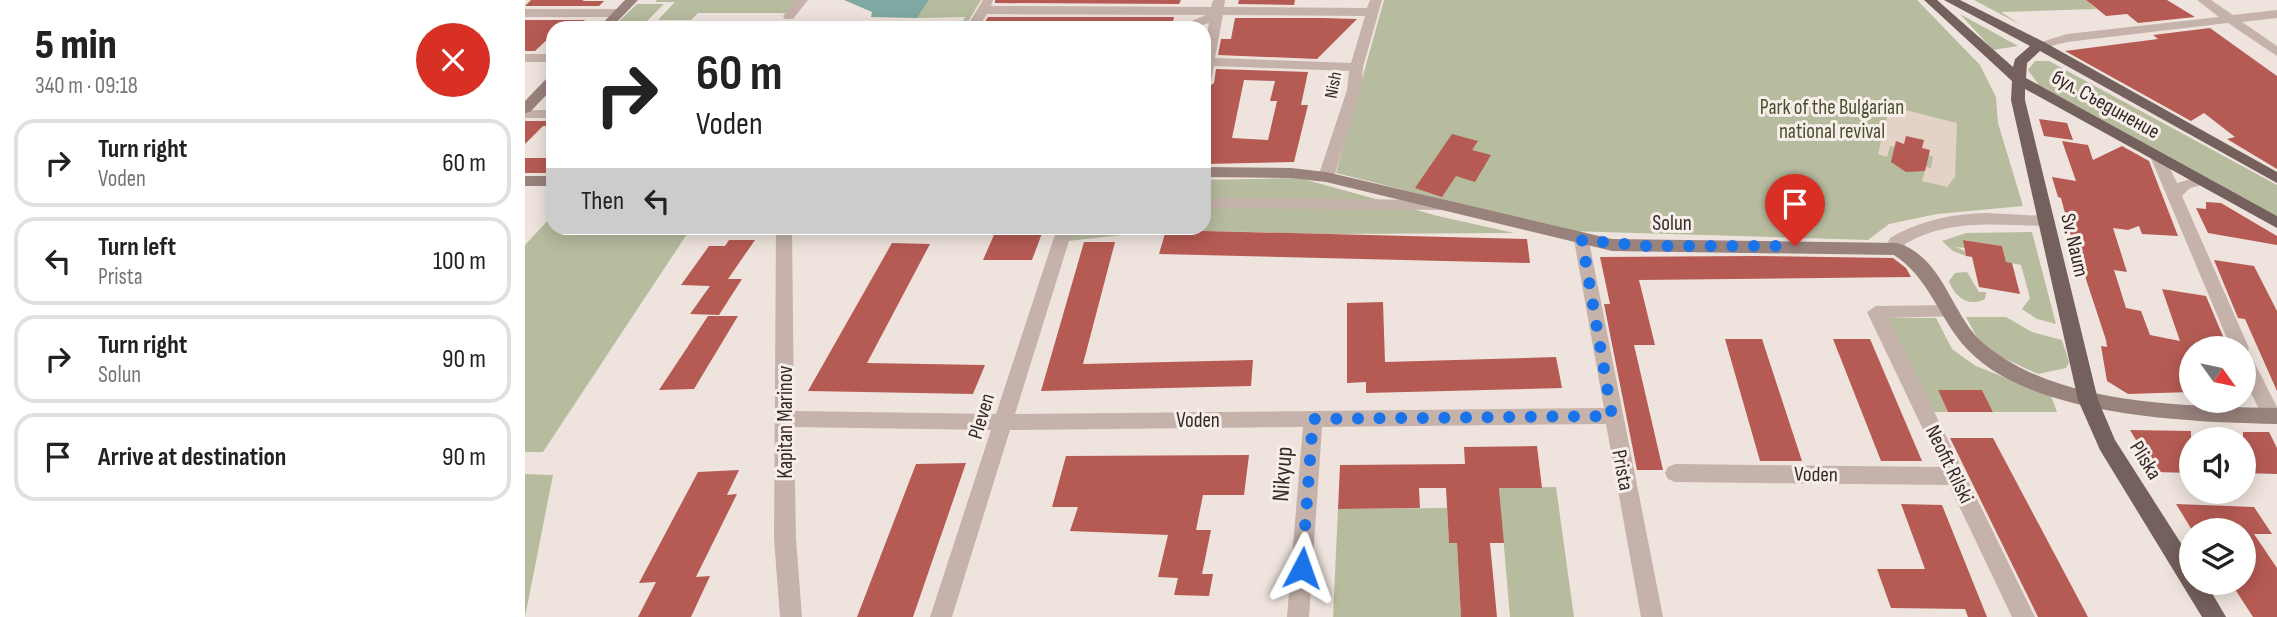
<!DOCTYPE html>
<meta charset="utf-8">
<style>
body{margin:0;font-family:"Sofia Sans Condensed",sans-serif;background:#f2f2f2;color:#222;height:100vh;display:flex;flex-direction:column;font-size:26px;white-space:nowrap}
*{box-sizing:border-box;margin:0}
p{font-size:23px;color:#767676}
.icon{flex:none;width:38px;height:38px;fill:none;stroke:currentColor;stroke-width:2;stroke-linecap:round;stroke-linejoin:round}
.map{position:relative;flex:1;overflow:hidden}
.side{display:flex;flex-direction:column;background:#fff;width:525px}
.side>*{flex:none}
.guide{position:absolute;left:21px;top:21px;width:665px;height:214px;border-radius:21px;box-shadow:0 4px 18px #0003;background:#fff;color:#222;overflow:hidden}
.needle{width:46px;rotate:123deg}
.buttons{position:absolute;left:1654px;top:336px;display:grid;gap:14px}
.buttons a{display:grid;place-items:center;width:77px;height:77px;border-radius:50%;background:#fff;box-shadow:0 4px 18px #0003;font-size:35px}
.pin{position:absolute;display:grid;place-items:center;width:60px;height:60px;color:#fff;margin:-72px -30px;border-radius:50% 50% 50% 0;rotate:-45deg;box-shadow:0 0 7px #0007}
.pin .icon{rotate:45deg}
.me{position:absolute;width:77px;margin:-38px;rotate:4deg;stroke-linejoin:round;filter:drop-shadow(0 0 5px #0008)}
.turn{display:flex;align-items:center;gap:24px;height:147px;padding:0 35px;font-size:32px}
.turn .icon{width:91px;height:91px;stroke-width:2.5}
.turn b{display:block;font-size:49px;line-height:60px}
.then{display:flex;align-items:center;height:66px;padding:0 35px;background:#0003;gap:14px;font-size:26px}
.round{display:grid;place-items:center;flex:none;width:74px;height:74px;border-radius:37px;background:#f2f2f2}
.headline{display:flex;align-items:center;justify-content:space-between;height:119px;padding:0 35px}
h1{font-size:42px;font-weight:800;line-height:52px}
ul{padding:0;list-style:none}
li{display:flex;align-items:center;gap:21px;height:88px;margin:0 14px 10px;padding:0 21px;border:4px solid #e0e0e0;border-radius:21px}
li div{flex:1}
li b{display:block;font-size:26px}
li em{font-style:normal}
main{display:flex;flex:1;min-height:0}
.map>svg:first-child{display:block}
</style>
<main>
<section class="side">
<div class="headline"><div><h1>5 min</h1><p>340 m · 09:18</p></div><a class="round" style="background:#d93025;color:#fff"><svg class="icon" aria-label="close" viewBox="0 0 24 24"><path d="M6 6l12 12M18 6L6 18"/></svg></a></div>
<ul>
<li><svg class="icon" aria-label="right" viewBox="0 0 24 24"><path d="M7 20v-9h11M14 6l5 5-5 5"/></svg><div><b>Turn right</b><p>Voden</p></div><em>60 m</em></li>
<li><svg class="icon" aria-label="left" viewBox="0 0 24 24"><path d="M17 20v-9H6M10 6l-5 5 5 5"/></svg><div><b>Turn left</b><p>Prista</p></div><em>100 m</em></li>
<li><svg class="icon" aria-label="right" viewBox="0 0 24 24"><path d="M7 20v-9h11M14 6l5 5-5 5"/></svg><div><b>Turn right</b><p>Solun</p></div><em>90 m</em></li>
<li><svg class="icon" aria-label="arrive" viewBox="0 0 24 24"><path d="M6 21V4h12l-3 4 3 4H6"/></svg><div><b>Arrive at destination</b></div><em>90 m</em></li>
</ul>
</section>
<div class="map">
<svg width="1752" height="617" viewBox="0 0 1752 617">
<rect width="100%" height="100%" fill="#efe4dd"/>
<g fill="#b7bc9f">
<polygon points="132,0 272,0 261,13 173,13 166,20 133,20 150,2 130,2"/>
<polygon points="404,0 456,0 444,20 438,22 440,17 392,18"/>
<polygon points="859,0 1392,0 1455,65 1471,97 1473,123 1498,206 1412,214 1364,224 1343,240 1043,231 811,173"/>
<polygon points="1449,0 1561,0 1571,9 1476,12 1496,25"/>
<polygon points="112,4 139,4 115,28 87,28"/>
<polygon points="1435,14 1493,46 1468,50"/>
<polygon points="1510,61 1524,61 1752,185 1752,216 1514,85 1503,70"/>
<polygon points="774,178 913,216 989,233 805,234 641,230 534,242 534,228 679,228 679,180"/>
<polygon points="26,217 28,228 166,228 18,452 0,452 0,245"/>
<polygon points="1507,232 1531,324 1512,319 1497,309 1505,298 1496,265 1481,262 1477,246 1439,240 1440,248 1430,247 1440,251 1441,256 1428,251 1417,241 1441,233"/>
<path d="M 1442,272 L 1454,292 L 1461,292 L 1460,299 C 1443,308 1429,296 1424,281 L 1430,273 Z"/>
<polygon points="1441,317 1481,317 1507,332 1537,340 1544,362 1541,368 1513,374 1472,355 1454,341"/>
<polygon points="1362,318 1411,318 1427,349 1438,357 1451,366 1526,396 1532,412 1468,412 1457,390 1413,390 1423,412 1405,412"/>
<polygon points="0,474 28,475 0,617"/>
<polygon points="1031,487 1049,617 985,617 974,488"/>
<polygon points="922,508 924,542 932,543 936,617 808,617 813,509"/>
</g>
<polygon fill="#e5d2c6" points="1365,106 1432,123 1430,177 1422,187 1397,181 1401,167 1406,168 1408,157 1404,155 1404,150 1371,142 1369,147 1365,146 1362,157 1353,154"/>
<polygon fill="#80a8a3" points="319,0 404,0 392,18 346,17 347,12"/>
<g fill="#b65b54" fill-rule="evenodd">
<polygon points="6,0 59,0 57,1 79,1 74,6 0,6"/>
<polygon points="470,0 656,0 654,4 470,3"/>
<polygon points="714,0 770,0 769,5 713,4"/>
<polygon points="1561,0 1642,0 1670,17 1613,23 1602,14 1581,16"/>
<polygon points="463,17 649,17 648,22 632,28 456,28"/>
<polygon points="710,18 797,18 832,19 792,59 693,55 696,39 706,39"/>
<polygon points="0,20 60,20 51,28 28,28 28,34 10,51 0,51"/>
<polygon points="1685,28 1752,76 1752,169 1702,139 1710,137 1679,113 1666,121 1540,51 1633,39 1628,35"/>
<path d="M 691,69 L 783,72 L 776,105 L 783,105 L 769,162 L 679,164 L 679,100 L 681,89 L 689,83 ZM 719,80 L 750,81 L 745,101 L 752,101 L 743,140 L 707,138 Z"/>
<polygon points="1514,119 1542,123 1548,140 1519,136"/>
<polygon points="0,121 28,121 28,126 18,126 0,144"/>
<polygon points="927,134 953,141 947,150 966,155 950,182 931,176 917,197 890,188"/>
<polygon points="1381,136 1399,140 1397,148 1405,150 1400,171 1381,172 1366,162 1371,141 1379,144"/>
<polygon points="1537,141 1563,145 1568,160 1597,146 1624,161 1653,236 1617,234 1614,226 1603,230 1588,228 1602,272 1589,270 1601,308 1616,311 1625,335 1655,341 1637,289 1681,296 1703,348 1666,348 1666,392 1603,394 1582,381 1576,346 1582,347 1581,340 1556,264 1553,263 1536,198 1533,197 1527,177 1551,181"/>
<rect x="0" y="158" width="28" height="15"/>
<polygon points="1681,202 1696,203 1752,236 1752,245 1683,233 1671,208 1681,209"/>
<polygon points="472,228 519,228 507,260 458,260"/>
<polygon points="641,230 1002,239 1005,263 634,254"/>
<polygon points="204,240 230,240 203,279 217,279 194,315 165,314 185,286 156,285 184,246 200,246"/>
<polygon points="1438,240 1477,246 1481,262 1487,263 1495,294 1454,287 1447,257 1441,256"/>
<polygon points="559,242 590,242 558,364 728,360 726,386 516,391"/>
<polygon points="367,243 405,244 342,363 460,365 448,394 283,391"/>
<polygon points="1230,256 1368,258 1381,268 1386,277 1114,280 1130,345 1109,345 1138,470 1112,470 1079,304 1085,304 1075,257"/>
<polygon points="1689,260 1729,266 1752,311 1752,391 1720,319 1713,318"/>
<polygon points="858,302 860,362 1031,357 1037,388 841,393 841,382 822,383 822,303"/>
<polygon points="183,316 213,316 169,389 134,390"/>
<polygon points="1200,339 1237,339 1277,461 1235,461"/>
<polygon points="1308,339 1345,339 1397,461 1356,461"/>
<polygon points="1413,390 1457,390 1468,412 1423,412"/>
<polygon points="1605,430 1666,431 1666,473 1630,472"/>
<polygon points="1718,432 1744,432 1752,448 1752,474 1718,473"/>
<polygon points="1425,438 1468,438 1563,617 1513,617"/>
<polygon points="1012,446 1017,488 974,488 979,543 965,543 972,617 936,617 932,543 924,543 921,488 894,488 895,508 813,509 815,465 940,464 939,447"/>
<polygon points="724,455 719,495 678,495 671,530 686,530 677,574 688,574 684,596 649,595 653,578 633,577 643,535 545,531 553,507 527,507 541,456"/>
<polygon points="441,463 388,617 332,617 391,464"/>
<polygon points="214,470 202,495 212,494 171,577 185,576 166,617 113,617 131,582 114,583 173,472"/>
<polygon points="1376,504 1417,505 1462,617 1443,617 1440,609 1366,608 1352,569 1400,569"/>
<polygon points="1651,504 1729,507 1747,534 1729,534 1752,568 1752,617 1728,617 1706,583 1718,583 1718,530 1667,530"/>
</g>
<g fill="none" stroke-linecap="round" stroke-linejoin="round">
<g fill="#c5b2ab" fill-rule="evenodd">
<polygon points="271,0 283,0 268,19 260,19 258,16"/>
<path d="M 458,0 L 468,0 L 466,6 L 686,7 L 688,0 L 700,0 L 699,7 L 842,8 L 845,0 L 857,0 L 838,67 L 836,90 L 809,177 L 801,182 L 793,177 L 822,90 L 824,71 L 689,66 L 686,83 L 679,87 L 679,47 L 684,23 L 668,28 L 650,28 L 681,15 L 462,14 L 453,28 L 441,28 ZM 698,15 L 840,16 L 826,63 L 690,58 Z"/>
<polygon points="1672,0 1686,0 1708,15 1752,10 1752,18 1717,22 1752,46 1752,56 1703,23 1542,42 1514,49 1507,45 1542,34 1694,17"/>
<polygon points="0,9 95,9 101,13 95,17 0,17"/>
<rect x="0" y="54" width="28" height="8"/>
<rect x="0" y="110" width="28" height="8"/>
<polygon points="1632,151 1639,156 1652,183 1677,176 1685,181 1682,184 1665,188 1657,196 1724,348 1723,350 1752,407 1752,422 1740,422 1718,376 1718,348 1706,348 1625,156"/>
<polygon points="679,198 921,200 929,205 921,210 679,208"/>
<path d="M 1462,213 L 1521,216 L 1529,221 L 1521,226 C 1472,225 1424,218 1380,244 L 1378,253 L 1366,253 L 1363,242 L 1365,238 C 1396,220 1427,214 1462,213 Z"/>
<polygon points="251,228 267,228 269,411 471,414 532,228 548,228 490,414 1079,408 1049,240 1051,236 1063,236 1138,617 1116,617 1081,424 797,427 784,617 762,617 778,427 485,430 427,617 405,617 466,430 269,427 271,539 277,617 255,617 249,539"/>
<polygon points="1425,305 1434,311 1431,316 1363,318 1510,617 1487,617 1424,485 1150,482 1143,479 1140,473 1143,467 1150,464 1416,467 1342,312 1351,306"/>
</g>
<g fill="#99827c" fill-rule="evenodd">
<polygon points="100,0 113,0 86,28 73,28"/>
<polygon points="28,76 28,88 5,112 0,113 0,101 23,77"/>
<path d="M 679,167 L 766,168 L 801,172 L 1087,239 L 1372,243 C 1418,256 1426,315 1458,343 C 1532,406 1660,406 1752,408 L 1752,424 C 1664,422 1507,417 1443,350 C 1414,320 1405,278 1369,255 L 1087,251 L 801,182 L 766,178 L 679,177 Z"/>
<rect x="0" y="176" width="28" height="10"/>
</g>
<polygon fill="#74605c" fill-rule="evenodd" points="1399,0 1412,0 1488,67 1490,59 1505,46 1419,0 1435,0 1519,42 1752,172 1752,183 1515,51 1502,63 1501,78 1752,216 1752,228 1500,89 1500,100 1573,400 1590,440 1666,559 1666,583 1681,583 1701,617 1677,617 1575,450 1553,400 1486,100 1487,81"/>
</g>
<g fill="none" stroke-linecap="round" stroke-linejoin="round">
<polyline stroke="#1a73e8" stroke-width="12" stroke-dasharray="0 21.6" points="777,568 788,419 1087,416 1057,240 1119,246 1270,246"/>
</g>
<g text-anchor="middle" stroke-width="6" stroke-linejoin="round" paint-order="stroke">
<g font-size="18" fill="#342b29" stroke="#f7eee9">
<text transform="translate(808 85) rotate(-79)" y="6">Nish</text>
</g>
<g font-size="21" fill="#342b29" stroke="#f7eee9">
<text transform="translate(1581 104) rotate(29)" y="7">бул. Съединение</text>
<text x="1147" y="230">Solun</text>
<text transform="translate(1550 245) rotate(77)" y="7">Sv. Naum</text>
<text transform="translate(456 416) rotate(-73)" y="7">Pleven</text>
<text x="673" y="427">Voden</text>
<text transform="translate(260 422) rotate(-90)" y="7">Kapitan Marinov</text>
<text transform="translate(1621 460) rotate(58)" y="7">Pliska</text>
<text transform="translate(1425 464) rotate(64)" y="7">Neofit Rilski</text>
<text transform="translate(1098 470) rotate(79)" y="7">Prista</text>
<text transform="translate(1291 474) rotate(1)" y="7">Voden</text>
</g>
<g font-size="21" fill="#494f30" stroke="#f7eee9">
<text x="1307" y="114">Park of the Bulgarian<tspan x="1307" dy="24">national revival</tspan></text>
</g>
<g font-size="24" fill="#342b29" stroke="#f7eee9">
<text transform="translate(757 474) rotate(-86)" y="8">Nikyup</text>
</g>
</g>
</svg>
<div class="buttons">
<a><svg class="needle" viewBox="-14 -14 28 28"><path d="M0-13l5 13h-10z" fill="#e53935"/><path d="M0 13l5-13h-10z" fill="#767676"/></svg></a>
<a><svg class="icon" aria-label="sound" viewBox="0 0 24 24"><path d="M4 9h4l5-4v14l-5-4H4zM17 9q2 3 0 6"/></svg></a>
<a><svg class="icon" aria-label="layers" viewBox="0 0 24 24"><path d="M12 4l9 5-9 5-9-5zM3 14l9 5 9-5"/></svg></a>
</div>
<div class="pin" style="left:1270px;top:246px;background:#d93025"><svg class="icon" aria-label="arrive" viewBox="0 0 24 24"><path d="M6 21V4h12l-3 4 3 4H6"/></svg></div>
<svg class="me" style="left:777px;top:568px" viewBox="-20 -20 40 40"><path d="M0-17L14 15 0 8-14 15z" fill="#1a73e8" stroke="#fff" stroke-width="4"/></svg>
<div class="guide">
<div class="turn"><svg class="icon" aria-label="right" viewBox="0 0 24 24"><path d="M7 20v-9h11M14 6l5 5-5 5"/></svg><div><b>60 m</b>Voden</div></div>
<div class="then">Then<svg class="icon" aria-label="left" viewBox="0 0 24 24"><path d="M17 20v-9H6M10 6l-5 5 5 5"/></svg></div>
</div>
</div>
</main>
